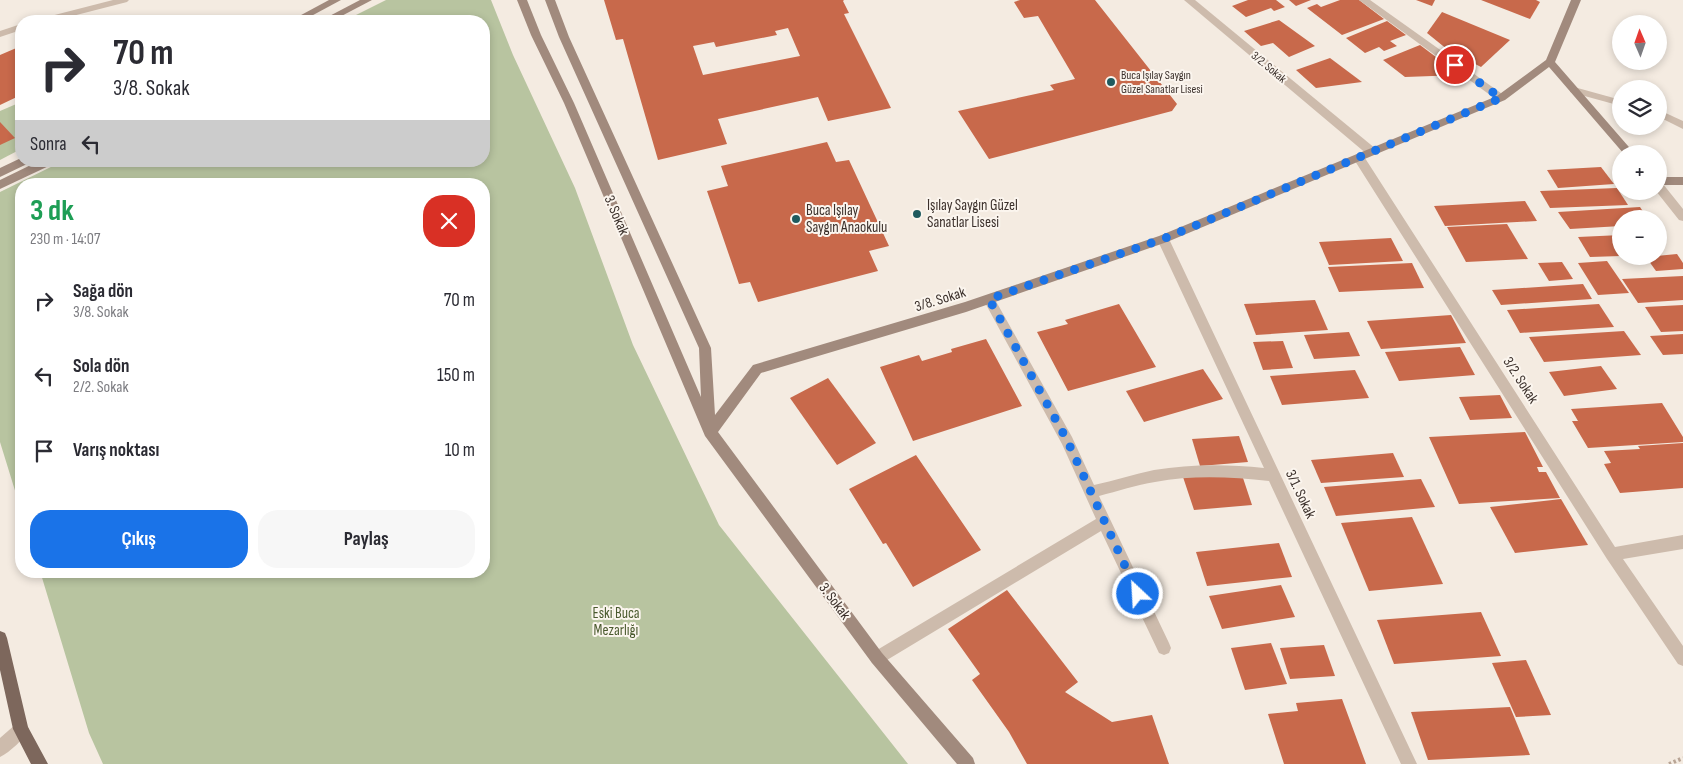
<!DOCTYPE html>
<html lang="tr">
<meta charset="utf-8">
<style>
body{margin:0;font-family:"Sofia Sans Condensed",sans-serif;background:#f7f7f7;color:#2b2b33;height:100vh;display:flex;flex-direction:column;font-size:19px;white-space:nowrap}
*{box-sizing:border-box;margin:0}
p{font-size:16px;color:#7c7c81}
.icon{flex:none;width:28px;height:28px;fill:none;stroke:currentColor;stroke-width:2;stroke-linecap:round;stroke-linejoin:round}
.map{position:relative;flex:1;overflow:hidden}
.sheet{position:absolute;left:15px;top:178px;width:475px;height:400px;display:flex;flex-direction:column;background:#fff;border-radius:20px;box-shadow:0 2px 8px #0003}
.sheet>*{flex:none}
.guide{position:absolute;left:15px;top:15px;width:475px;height:152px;border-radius:20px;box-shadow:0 2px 8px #0003;background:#fff;color:#2b2b33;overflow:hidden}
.needle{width:32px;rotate:358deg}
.tools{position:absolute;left:1612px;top:15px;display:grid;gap:10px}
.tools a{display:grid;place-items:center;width:55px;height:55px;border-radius:50%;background:#fff;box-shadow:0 2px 8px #0003;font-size:25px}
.pin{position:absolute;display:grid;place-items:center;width:42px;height:42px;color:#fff;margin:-21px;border:2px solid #fff;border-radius:50%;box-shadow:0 1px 5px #0007}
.me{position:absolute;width:55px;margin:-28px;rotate:335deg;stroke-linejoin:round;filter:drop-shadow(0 0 4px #0008)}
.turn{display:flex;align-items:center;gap:18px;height:105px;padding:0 15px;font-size:22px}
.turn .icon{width:65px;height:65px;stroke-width:2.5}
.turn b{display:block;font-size:35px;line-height:42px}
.then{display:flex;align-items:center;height:48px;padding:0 15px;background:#0003;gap:10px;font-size:19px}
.round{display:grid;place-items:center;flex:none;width:52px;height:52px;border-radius:20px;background:#f7f7f7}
.head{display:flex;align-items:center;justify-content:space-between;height:85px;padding:0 15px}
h1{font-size:30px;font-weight:700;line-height:38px;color:#1e9e55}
.action{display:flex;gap:10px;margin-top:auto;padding:10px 15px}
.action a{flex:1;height:58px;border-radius:20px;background:#1a73e8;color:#fff;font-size:20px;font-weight:700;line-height:58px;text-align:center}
.action a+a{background:#f7f7f7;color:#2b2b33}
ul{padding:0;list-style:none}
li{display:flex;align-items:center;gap:15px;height:75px;padding:0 15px}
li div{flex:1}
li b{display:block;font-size:19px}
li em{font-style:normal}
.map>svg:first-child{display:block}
</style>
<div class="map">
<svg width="1683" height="764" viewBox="0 0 1683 764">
<rect width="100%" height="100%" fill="#f4ebe1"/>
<g fill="#b8c4a0">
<polygon points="386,0 491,0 513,55 575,188 633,345 719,525 908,764 103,764 89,733 40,571 484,571 484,184 21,184 21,510 0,442 0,192 63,161 484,161 484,21 344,21"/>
<polygon points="21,102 21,149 0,160 0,111"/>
</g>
<g fill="#c8694b" fill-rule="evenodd">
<path d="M 604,0 L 844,0 L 843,1 L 849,13 L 844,14 L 891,108 L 828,121 L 818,97 L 718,119 L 727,144 L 658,160 L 623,39 L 616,40 ZM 788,28 L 800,56 L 703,75 L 693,46 L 714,42 L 716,47 L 777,35 L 775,31 Z"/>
<polygon points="1020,0 1095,0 1177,104 1172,111 989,159 958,111 1054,90 1050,85 1075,79 1038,16 1024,18 1014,2"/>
<polygon points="1248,0 1276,0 1285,7 1274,11 1271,8 1246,17 1232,6"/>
<polygon points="1289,0 1311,0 1296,6"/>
<polygon points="1340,0 1359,0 1384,19 1342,35 1307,8 1317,4 1321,7"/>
<polygon points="1416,0 1435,0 1432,6"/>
<polygon points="1481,0 1536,0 1540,2 1530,19"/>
<polygon points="1442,12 1510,40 1481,67 1448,50 1427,33"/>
<polygon points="1279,20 1315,46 1289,57 1273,43 1261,46 1244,31"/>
<polygon points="1387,21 1406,35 1390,41 1397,46 1384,51 1379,47 1365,53 1346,38"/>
<polygon points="1420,45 1460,75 1405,77 1383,60"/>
<polygon points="21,46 21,95 0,105 0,55"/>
<polygon points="1330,58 1362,82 1316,88 1296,70"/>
<polygon points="0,122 15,138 0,145"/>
<polygon points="827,142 836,162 849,160 889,246 869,251 878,271 758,302 750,282 739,284 707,191 728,186 721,166"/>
<polygon points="1601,167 1614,184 1558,188 1547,170"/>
<polygon points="1617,188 1628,205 1550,208 1540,191"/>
<polygon points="1525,201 1537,221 1445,226 1434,206"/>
<polygon points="1640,207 1648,219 1621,219 1621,226 1570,229 1558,212"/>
<polygon points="1507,224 1528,259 1466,262 1447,227"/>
<polygon points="1621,235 1621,256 1590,257 1578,237"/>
<polygon points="1391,238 1403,261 1329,265 1319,242"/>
<polygon points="1677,254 1683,263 1683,269 1656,271 1646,257"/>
<polygon points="1607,261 1629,293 1598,295 1578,263"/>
<polygon points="1562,262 1573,279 1549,281 1538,263"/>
<polygon points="1412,263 1424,288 1339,292 1328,267"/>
<polygon points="1683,276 1683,300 1638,303 1622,279"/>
<polygon points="1583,284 1592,299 1501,305 1492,290"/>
<polygon points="1315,300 1328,330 1256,335 1244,304"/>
<polygon points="1119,304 1156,367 1068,391 1037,332 1068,324 1065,320"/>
<polygon points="1599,304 1614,327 1520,333 1507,310"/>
<polygon points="1683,305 1683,331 1661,332 1645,307"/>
<polygon points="1451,315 1466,343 1381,349 1367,321"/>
<polygon points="1624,331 1641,355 1544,362 1529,337"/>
<polygon points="1349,332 1360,356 1314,359 1304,335"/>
<polygon points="1683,334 1683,354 1663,355 1650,336"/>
<polygon points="986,339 1022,406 913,441 880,367 919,355 922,361 952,352 951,349"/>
<polygon points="1283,341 1293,368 1263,370 1253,342"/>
<polygon points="1460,347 1475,375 1399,381 1385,352"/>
<polygon points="1601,366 1617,389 1564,396 1549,372"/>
<polygon points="1203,369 1223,399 1144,422 1126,391"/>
<polygon points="1355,370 1369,398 1282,405 1270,376"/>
<polygon points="828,378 876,443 837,465 790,398"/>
<polygon points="1500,395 1512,418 1470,420 1459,397"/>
<polygon points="1662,403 1683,437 1683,442 1588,448 1572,421 1578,421 1571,409"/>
<polygon points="1525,432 1543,467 1537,467 1539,472 1546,472 1560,498 1459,504 1429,437"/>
<polygon points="1239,436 1248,462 1200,466 1192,439"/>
<polygon points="1683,443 1683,488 1620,493 1604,464 1611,463 1604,451 1640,449 1638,446"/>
<polygon points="1393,453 1404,477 1321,483 1311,460"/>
<polygon points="916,455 981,550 913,587 886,543 883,544 849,489"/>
<polygon points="1241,472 1252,505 1194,510 1183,477"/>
<polygon points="1421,479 1435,507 1336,516 1324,487"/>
<polygon points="1561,499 1588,545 1515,553 1490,507"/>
<polygon points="1412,517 1443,584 1369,591 1341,523"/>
<polygon points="1279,543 1292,577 1207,586 1196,552"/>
<polygon points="1281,585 1295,617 1222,629 1209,596"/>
<polygon points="1007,590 1078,682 1065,692 1112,722 1152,715 1169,764 1027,764 1009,732 972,680 980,674 948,629"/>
<polygon points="1481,612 1501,656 1394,664 1377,620"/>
<polygon points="1271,643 1287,684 1245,690 1231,648"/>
<polygon points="1324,645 1335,676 1290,679 1280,648"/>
<polygon points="1526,660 1551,715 1516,717 1492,663"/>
<polygon points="1342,699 1366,764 1284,764 1268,714 1298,711 1296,703"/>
<polygon points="1510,707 1530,755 1428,760 1411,712"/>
</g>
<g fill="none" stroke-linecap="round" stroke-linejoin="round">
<polyline stroke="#b9a596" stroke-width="4" stroke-dasharray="2.5 2.5" stroke-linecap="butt" points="1669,764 1683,758"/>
<g fill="#cdbbac" fill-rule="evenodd">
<polygon points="113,0 129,0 127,2 53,21 37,21 39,19"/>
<polygon points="1184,0 1195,0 1376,149 1377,152 1376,155 1368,155"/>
<polygon points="1359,0 1370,0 1505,96 1505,100 1497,100"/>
<polygon points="21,24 21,30 0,37 0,31"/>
<polygon points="1574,87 1621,100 1621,106 1570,92 1570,88"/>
<polygon points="1659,110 1683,121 1683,129 1659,117"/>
<polygon points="1359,154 1363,155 1615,547 1683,535 1683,549 1623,559 1683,646 1683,666 1678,664 1607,559 1355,161 1354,158 1355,155"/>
<polygon points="1659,183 1663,184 1683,209 1683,221 1679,220 1656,191 1659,191"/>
<path d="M 1163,235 L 1169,239 L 1417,764 L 1401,764 L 1269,481 C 1231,477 1193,475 1155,482 C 1136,485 1118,491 1099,496 L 1169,643 L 1171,648 L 1169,653 L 1164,655 L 1159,653 L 1101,531 L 882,663 L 877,665 L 872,663 L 870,658 L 872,653 L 1096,519 L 1062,444 L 983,299 L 985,296 L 993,296 L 1072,437 L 1094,485 C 1114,481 1134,474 1154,470 C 1190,464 1227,464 1264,468 L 1157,239 Z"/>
<path d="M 21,721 L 26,724 L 29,729 C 24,739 10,752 0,757 L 0,738 L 16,724 Z"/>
</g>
<g fill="#a18a7d" fill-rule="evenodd">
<polygon points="329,0 341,0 302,21 290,21"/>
<polygon points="360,0 372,0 332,21 320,21"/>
<polygon points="517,0 527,0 541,35 574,103 701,397 699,348 559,37 545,0 555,0 569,37 711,348 715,415 753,365 965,302 1159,236 1497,96 1546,60 1571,0 1581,0 1555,62 1635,154 1624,154 1549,67 1505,100 1167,242 966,312 761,373 718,432 882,653 973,758 975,764 957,764 872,663 705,436 564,103 531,35"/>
<polygon points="21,158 21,161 28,161 27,164 0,177 0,168"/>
<polygon points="39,161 54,161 53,164 0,189 0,180"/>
<rect x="1659" y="177" width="24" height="8"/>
</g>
<polygon fill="#7d675c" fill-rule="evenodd" points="0,631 5,633 7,638 28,727 48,764 31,764 13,729 0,670"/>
</g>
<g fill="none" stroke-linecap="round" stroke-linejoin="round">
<polyline stroke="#1a73e8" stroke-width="9" stroke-dasharray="0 16.2" points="1138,594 1067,440 989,299 1163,239 1501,98 1455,65"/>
</g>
<g fill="#1f5a5e" stroke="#fbf5ee" stroke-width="2">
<circle cx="1111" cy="82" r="5"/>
<circle cx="917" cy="214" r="5"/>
<circle cx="796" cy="219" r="5"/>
</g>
<g text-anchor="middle" stroke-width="4" stroke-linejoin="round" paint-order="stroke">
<g font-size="12" fill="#3b302b" stroke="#fbf5ee">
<text transform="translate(1269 67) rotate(40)" y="4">3/2. Sokak</text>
</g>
<g font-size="12" fill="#3b302b" stroke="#fbf5ee" text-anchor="start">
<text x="1121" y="79">Buca Işılay Saygın<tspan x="1121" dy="14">Güzel Sanatlar Lisesi</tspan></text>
</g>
<g font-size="15" fill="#3b302b" stroke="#fbf5ee" text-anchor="start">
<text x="927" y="210">Işılay Saygın Güzel<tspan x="927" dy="17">Sanatlar Lisesi</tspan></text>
<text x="806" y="215">Buca Işılay<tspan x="806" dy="17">Saygın Anaokulu</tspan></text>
</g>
<g font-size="15" fill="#3b302b" stroke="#fbf5ee">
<text transform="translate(617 215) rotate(67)" y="5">3. Sokak</text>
<text transform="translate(940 299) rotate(-17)" y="5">3/8. Sokak</text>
<text transform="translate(1521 380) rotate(57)" y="5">3/2. Sokak</text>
<text transform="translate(1301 494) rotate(65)" y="5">3/1. Sokak</text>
<text transform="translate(835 601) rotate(53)" y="5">3. Sokak</text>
</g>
<g font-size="15" fill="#4a5a2e" stroke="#fbf5ee">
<text x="616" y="618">Eski Buca<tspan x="616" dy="17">Mezarlığı</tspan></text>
</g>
</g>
</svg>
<div class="tools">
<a><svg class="needle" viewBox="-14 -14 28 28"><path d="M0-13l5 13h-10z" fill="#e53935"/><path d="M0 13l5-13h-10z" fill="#7c7c81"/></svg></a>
<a><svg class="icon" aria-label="layers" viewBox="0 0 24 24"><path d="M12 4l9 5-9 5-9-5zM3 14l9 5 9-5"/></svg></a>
<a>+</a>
<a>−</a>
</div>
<div class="pin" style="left:1455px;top:65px;background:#d93025"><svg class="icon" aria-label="arrive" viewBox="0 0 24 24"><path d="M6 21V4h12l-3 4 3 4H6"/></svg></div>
<svg class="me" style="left:1138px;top:594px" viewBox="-20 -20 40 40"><circle r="17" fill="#1a73e8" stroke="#fff" stroke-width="3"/><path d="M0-11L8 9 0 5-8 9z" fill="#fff"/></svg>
<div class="guide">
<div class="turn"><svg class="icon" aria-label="right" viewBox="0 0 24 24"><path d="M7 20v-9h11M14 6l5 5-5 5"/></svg><div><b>70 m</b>3/8. Sokak</div></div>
<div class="then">Sonra<svg class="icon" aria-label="left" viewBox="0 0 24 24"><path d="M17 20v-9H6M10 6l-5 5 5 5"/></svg></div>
</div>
<section class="sheet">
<div class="head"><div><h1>3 dk</h1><p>230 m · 14:07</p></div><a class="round" style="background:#d93025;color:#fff"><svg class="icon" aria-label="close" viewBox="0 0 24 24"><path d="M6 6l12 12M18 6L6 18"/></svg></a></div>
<ul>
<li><svg class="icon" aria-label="right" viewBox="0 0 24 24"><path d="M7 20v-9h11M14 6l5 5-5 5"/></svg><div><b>Sağa dön</b><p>3/8. Sokak</p></div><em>70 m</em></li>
<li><svg class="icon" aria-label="left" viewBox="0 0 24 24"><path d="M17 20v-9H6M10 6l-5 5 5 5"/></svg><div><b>Sola dön</b><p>2/2. Sokak</p></div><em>150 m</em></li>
<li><svg class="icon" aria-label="arrive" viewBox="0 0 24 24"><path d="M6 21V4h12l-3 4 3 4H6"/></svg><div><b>Varış noktası</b></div><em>10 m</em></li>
</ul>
<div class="action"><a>Çıkış</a><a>Paylaş</a></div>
</section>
</div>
